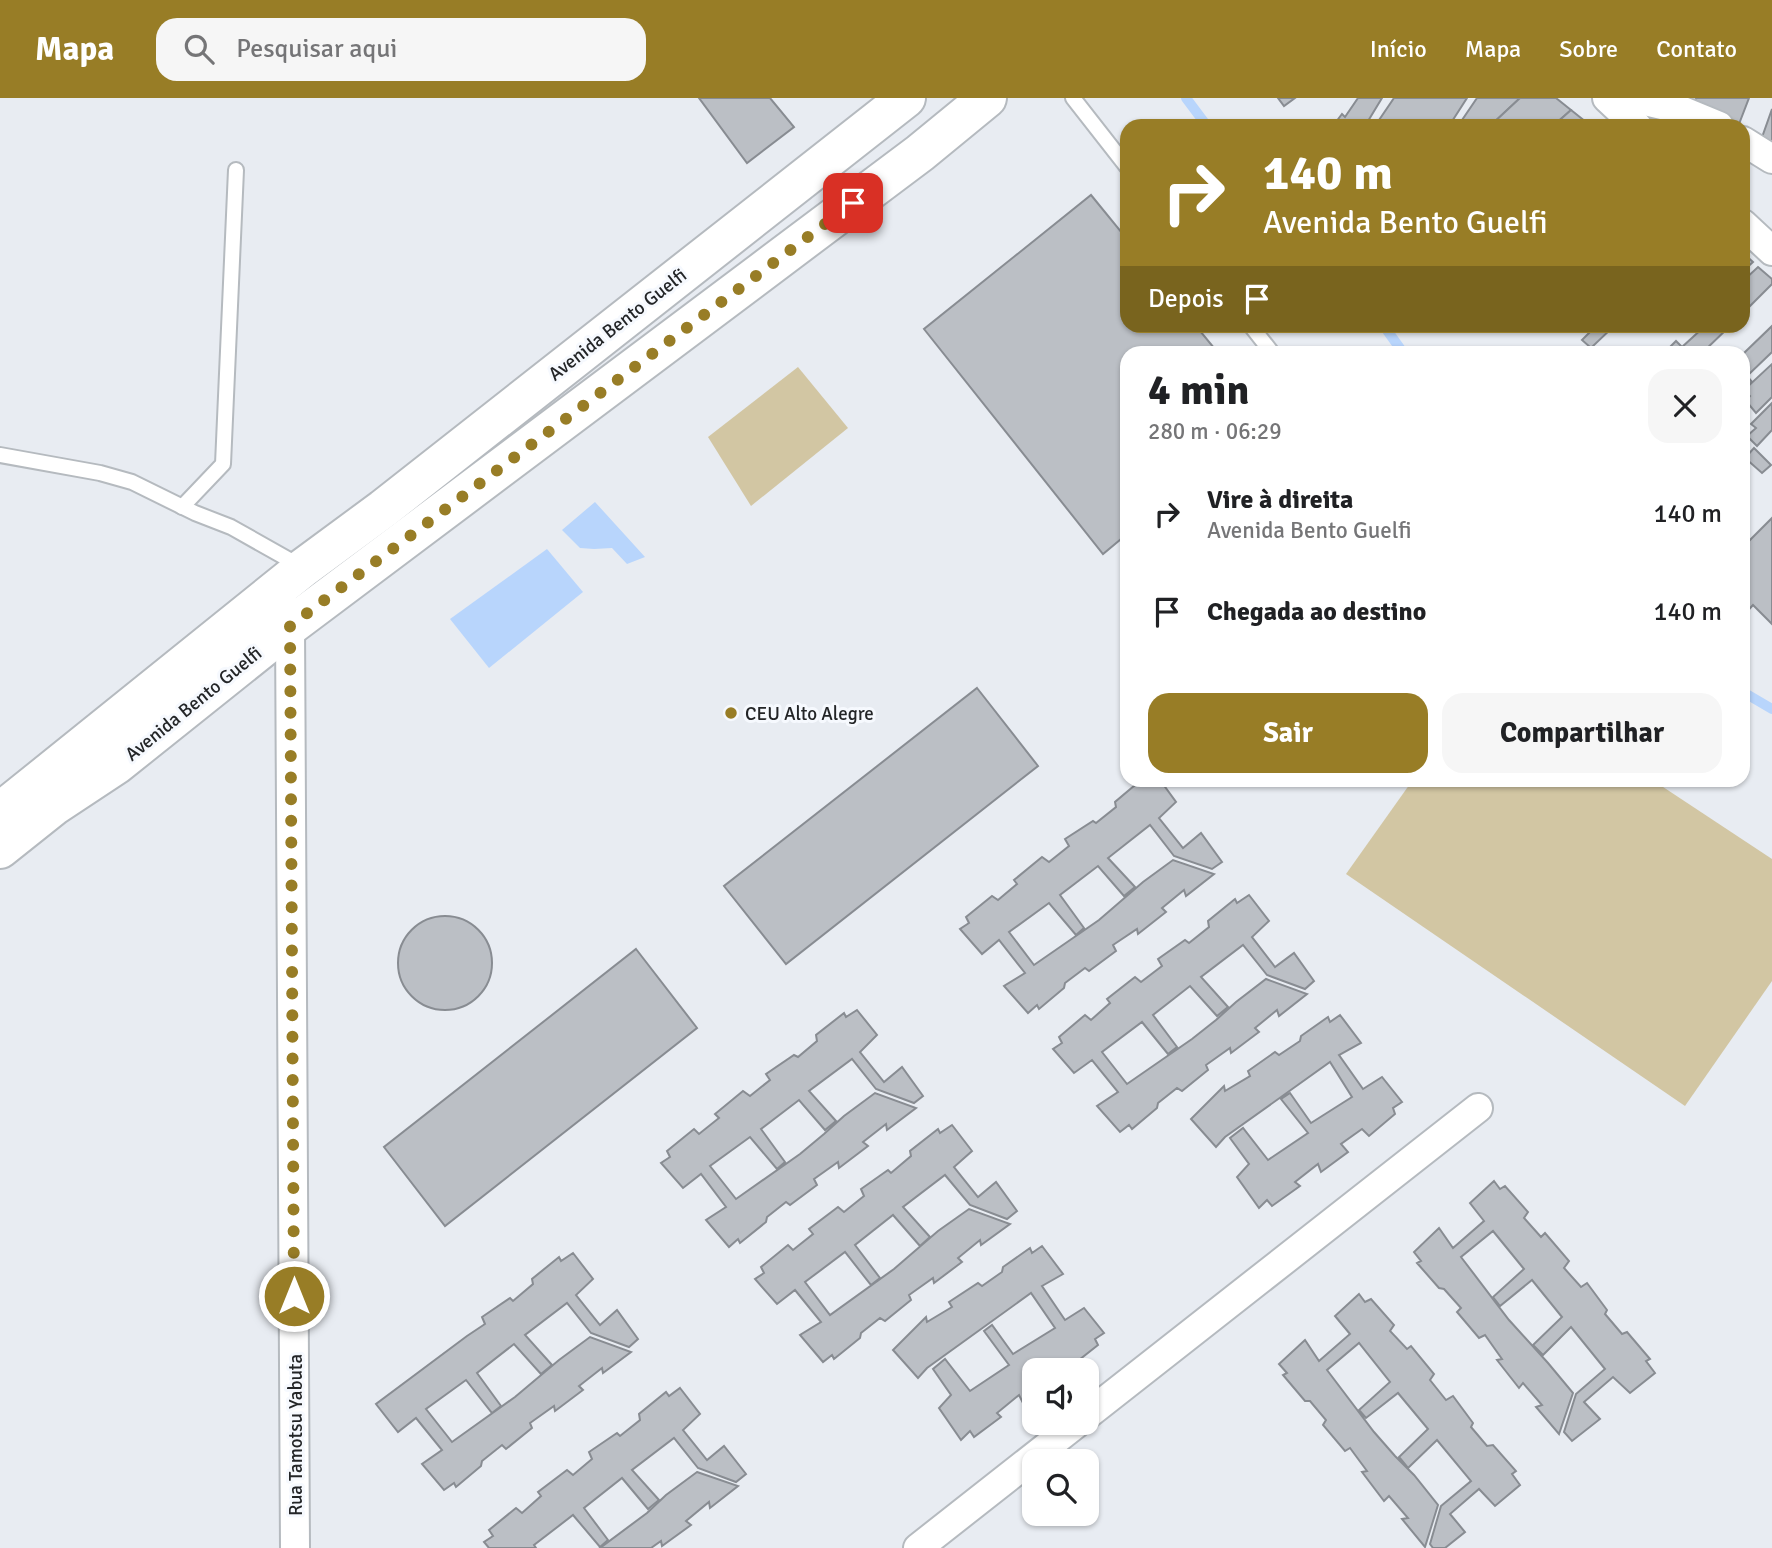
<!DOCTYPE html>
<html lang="pt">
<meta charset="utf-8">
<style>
body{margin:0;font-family:Signika,sans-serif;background:#f6f6f6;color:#202124;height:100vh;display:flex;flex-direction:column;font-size:26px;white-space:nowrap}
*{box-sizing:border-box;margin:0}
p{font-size:23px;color:#757577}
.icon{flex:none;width:38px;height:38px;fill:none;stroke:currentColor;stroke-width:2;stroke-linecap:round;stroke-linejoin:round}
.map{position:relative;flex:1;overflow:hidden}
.drawer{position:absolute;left:1120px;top:248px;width:630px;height:441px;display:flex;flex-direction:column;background:#fff;border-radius:21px;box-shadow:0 2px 5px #0004}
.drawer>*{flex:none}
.hud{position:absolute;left:1120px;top:21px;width:630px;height:214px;border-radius:21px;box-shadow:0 2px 5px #0004;background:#987d26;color:#fff;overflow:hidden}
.fabs{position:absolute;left:1022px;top:1260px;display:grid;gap:14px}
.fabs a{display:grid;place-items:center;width:77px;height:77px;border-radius:14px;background:#fff;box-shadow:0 2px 5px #0004;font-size:35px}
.pin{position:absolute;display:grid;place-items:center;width:60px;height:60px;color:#fff;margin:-30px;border-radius:14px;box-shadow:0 4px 10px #0006}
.me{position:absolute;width:77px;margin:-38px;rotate:0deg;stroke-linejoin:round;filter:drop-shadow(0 0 5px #0008)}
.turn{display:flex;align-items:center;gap:24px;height:147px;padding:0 28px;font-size:32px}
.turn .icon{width:91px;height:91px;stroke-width:2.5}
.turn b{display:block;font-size:49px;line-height:60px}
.then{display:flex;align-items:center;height:66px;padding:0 28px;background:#0003;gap:14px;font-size:26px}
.round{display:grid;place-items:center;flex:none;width:74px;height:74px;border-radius:21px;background:#f6f6f6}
.head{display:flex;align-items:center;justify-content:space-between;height:119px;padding:0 28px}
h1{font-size:42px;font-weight:700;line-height:52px}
.action{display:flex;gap:14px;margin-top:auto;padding:14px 28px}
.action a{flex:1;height:80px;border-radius:21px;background:#987d26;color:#fff;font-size:28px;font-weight:700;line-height:80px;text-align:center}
.action a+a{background:#f6f6f6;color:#202124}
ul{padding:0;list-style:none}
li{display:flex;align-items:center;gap:21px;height:98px;padding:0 28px}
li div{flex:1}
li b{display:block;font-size:26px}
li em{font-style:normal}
header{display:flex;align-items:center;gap:42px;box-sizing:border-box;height:98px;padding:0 35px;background:#987d26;color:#fff}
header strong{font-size:33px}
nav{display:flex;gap:38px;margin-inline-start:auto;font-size:24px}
.search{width:490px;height:63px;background:#f6f6f6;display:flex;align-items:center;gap:18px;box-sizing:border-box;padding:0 24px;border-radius:21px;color:#757577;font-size:26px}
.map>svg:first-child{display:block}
</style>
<header>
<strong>Mapa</strong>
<div class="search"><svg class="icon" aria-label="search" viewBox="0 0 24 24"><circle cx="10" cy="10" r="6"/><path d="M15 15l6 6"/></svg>Pesquisar aqui</div>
<nav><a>Início</a><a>Mapa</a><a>Sobre</a><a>Contato</a></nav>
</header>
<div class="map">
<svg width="1772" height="1450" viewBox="0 0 1772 1450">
<rect width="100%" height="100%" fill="#e8ecf2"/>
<g fill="#d2c6a3">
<polygon points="798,269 848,330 751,408 708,339"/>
<polygon points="1412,683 1654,683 1772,761 1772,883 1685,1008 1346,776"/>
</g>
<g fill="#b8d5fc">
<polygon points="595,404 645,459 627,466 612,450 594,451 580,450 562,432"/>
<polygon points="547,451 583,494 489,570 450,521"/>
</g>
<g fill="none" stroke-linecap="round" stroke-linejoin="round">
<g stroke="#b8d5fc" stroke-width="10">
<polyline points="1186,0 1207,28"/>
<polyline points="1384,228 1404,256"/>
<polyline points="1743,594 1772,611"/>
</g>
</g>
<g fill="#bbbfc5" stroke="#888c92" stroke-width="2">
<polygon points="699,0 770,0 794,29 747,65"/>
<polygon points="1278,0 1295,0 1284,8"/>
<polygon points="1358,0 1382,0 1365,28 1333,28 1342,16 1345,19"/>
<polygon points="1394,0 1467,0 1449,28 1375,28"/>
<polygon points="1477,0 1520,0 1490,28 1458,28"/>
<polygon points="1520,0 1556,0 1571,12 1553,28 1490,28"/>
<polygon points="1696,0 1749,0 1739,26 1694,6"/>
<polygon points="1772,11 1772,51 1760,45"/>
<polygon points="1571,12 1591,28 1553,28"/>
<polygon points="1091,97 1127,141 1127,228 1196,228 1219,256 1127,256 1127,436 1103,456 924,231"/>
<polygon points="1743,155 1753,164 1743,173"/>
<polygon points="1758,169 1772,181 1772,186 1743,215 1743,183"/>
<polygon points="1596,228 1614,228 1591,250 1582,242"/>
<polygon points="1705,228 1730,228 1701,256 1663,256 1676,243 1682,249"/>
<polygon points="1772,228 1772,254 1747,278 1752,284 1743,293 1743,256"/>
<polygon points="1772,266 1772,299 1756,315 1746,303 1750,298 1744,292"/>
<polygon points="1772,305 1772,332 1757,348 1747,338 1756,330 1751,326"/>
<polygon points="1754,350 1771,367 1762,375 1745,360"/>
<polygon points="1772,420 1772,526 1753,507 1743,518 1743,449"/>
<polygon points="977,590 1038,668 786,866 724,788"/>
<polygon points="1141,682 1143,682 1145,686 1149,682 1160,682 1176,704 1159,720 1183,750 1201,735 1222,764 1212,771 1174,758 1150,727 1108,760 1135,789 1124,798 1098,768 1060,797 1084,830 1076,837 1049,805 1009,834 1034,867 1099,822 1143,784 1173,762 1214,776 1186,798 1184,792 1162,810 1166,814 1138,836 1137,831 1113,847 1116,853 1089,873 1085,870 1065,885 1064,890 1039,911 1037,907 1028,915 1004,888 1025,875 999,842 982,856 960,831 969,825 966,819 992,798 998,802 1017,786 1014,782 1042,759 1049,764 1069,748 1065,741 1093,723 1096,725 1116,709 1115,704"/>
<polygon points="1249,797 1269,823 1252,839 1275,869 1294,855 1314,883 1305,891 1267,877 1243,847 1201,879 1228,909 1217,918 1190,888 1153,917 1177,949 1168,956 1142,924 1102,954 1127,986 1192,941 1216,922 1236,904 1266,881 1307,896 1279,918 1277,912 1255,930 1259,934 1231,955 1230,950 1206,967 1208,972 1182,993 1177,990 1158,1005 1157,1010 1132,1031 1129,1027 1120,1034 1097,1008 1118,994 1092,962 1074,975 1053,951 1062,945 1059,939 1085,917 1091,922 1110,905 1107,901 1135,879 1141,884 1162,868 1158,861 1185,842 1189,845 1209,829 1208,823 1235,801 1237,805"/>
<circle cx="445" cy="865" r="47"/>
<polygon points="636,851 697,930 445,1128 384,1049"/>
<polygon points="857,912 877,937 860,954 884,984 902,969 923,998 914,1005 876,991 852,961 809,993 836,1023 825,1032 799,1002 761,1031 785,1064 777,1071 750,1039 710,1068 736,1101 800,1056 824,1036 844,1018 875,995 916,1010 887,1032 886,1026 863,1044 868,1048 839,1070 838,1064 814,1081 817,1087 790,1107 786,1104 767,1119 766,1124 740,1145 738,1141 729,1149 706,1122 726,1109 701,1076 683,1090 661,1065 670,1059 667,1053 694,1031 699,1036 719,1020 715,1016 743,993 750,998 770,982 766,976 794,957 798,959 817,943 816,937 844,915 846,919"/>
<polygon points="1340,917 1361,945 1339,957 1363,991 1382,979 1402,1004 1393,1010 1395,1016 1369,1038 1362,1031 1341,1046 1348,1054 1321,1074 1318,1066 1295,1084 1300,1088 1272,1108 1267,1102 1259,1110 1237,1079 1249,1066 1230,1040 1243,1030 1268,1062 1308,1035 1281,1001 1290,995 1311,1025 1352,999 1330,964 1225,1039 1216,1049 1191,1021 1224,988 1225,993 1250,978 1248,973 1275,954 1279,957 1300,943 1301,938 1328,919 1330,924"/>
<polygon points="952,1027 972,1053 954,1069 978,1099 996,1084 1017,1113 1007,1121 970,1107 945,1077 903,1109 930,1139 920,1148 893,1117 855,1147 880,1180 871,1187 845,1154 805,1184 830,1217 894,1171 938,1133 969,1111 1010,1126 981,1147 980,1142 958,1160 962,1164 934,1185 933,1180 909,1197 911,1202 885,1223 880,1220 861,1235 860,1240 834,1261 832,1257 823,1264 800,1237 821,1224 795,1192 777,1206 755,1181 764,1175 761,1169 788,1147 793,1152 813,1136 809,1131 838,1109 844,1114 864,1098 861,1091 888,1072 891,1075 911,1058 910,1053 938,1031 940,1035"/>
<polygon points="1494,1083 1500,1091 1505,1088 1528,1114 1524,1120 1541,1139 1545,1135 1569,1163 1564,1170 1581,1189 1587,1185 1607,1212 1605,1216 1622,1236 1627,1234 1650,1261 1646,1263 1655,1275 1630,1295 1613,1279 1584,1304 1600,1321 1572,1343 1564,1334 1576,1296 1605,1271 1571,1229 1543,1257 1533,1247 1562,1219 1532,1182 1500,1208 1493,1199 1524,1171 1493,1133 1461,1159 1509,1222 1548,1265 1573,1295 1559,1336 1536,1309 1542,1307 1523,1285 1519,1290 1497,1262 1502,1261 1485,1237 1479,1240 1457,1214 1461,1210 1444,1191 1439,1190 1417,1165 1421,1163 1414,1154 1439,1130 1453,1150 1484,1123 1470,1105"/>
<polygon points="1042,1148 1063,1176 1042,1188 1065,1222 1084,1210 1104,1235 1095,1241 1098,1247 1070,1269 1064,1262 1050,1272 1034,1272 1034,1297 1023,1305 1019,1297 997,1315 1001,1319 974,1339 970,1333 961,1342 939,1310 951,1297 933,1271 945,1261 970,1293 1009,1267 984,1233 992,1227 1013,1256 1055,1230 1031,1195 927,1270 918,1280 893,1252 926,1219 927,1224 952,1209 949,1204 978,1185 982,1188 1002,1174 1003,1169 1030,1150 1032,1155"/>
<polygon points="573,1155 593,1181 576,1197 600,1227 617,1212 638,1241 629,1249 591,1235 567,1205 525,1237 552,1267 541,1276 514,1246 477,1275 501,1308 492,1315 466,1282 426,1311 452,1344 515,1299 559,1262 590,1239 631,1254 603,1275 602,1270 579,1288 583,1292 555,1313 554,1308 530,1325 532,1330 506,1351 502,1347 482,1363 481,1368 456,1389 454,1385 444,1392 422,1366 442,1352 416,1320 398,1334 376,1306 467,1238 485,1226 482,1219 510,1200 513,1203 533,1186 532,1181 559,1159 561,1163"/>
<polygon points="1359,1196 1365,1204 1371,1201 1394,1227 1390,1233 1407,1251 1411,1248 1434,1276 1430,1282 1446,1302 1453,1298 1473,1325 1471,1329 1487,1348 1493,1347 1516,1373 1512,1376 1520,1387 1495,1408 1479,1391 1450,1416 1465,1434 1445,1450 1433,1450 1430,1446 1441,1408 1471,1383 1437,1342 1408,1370 1399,1359 1428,1331 1398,1295 1366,1320 1359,1312 1390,1284 1359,1245 1327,1272 1374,1334 1395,1358 1414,1377 1438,1407 1425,1449 1402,1421 1408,1420 1389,1398 1384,1403 1362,1374 1367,1373 1350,1350 1345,1353 1323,1327 1326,1322 1310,1303 1305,1303 1283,1277 1287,1275 1279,1266 1305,1242 1319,1263 1350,1236 1335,1218"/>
<polygon points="680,1290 700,1316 683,1332 707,1362 724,1348 746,1376 736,1384 698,1370 674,1340 632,1372 659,1402 648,1411 622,1380 584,1410 608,1442 600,1449 573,1417 534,1447 536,1450 489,1450 484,1444 493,1438 489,1432 516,1410 522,1415 541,1398 538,1394 567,1372 573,1377 592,1361 589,1354 617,1335 620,1338 640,1322 639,1316 666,1294 669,1298"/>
<polygon points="697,1374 738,1388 710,1410 709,1404 686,1423 691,1427 662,1448 661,1443 651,1450 600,1450 647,1415 666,1397"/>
</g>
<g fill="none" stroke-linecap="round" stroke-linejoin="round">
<g stroke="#b5babf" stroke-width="18">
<g id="lane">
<polyline points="1073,0 1127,69"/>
<polyline points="1251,228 1273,256"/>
<polyline points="0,357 100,375 132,384 195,415 231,429 302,469"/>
<polyline points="182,409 223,366 236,72"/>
</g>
</g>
<g stroke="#b5babf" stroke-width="32">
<g id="street">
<polyline points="1607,0 1637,28"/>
<polyline points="1632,0 1678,11 1719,28"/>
<polyline points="1743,43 1772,61"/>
<polyline points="1743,126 1772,153"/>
<polyline points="293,514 290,528 295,1450"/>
<polyline points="1087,1317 1478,1010"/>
<polyline points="918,1450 1077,1325"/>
</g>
</g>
<g stroke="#b5babf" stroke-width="42">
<g id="secondary">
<polyline points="0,714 303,470 383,411 906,0"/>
<polyline points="0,751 54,708 116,667 290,528 920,55 987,0"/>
</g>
</g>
<use href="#lane" stroke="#fff" stroke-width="14"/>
<use href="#street" stroke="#fff" stroke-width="28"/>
<use href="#secondary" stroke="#fff" stroke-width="38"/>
</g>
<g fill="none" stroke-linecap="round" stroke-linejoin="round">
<polyline stroke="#987d26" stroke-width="12" stroke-dasharray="0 21.6" points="294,1198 290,528 853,105"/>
</g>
<circle fill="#987d26" stroke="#f6f9fe" stroke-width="2.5" cx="731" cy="615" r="7"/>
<g text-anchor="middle" stroke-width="6" stroke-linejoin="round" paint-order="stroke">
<g font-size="19" fill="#232527" stroke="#f6f9fe">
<text transform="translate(617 226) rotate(-38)" y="7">Avenida Bento Guelfi</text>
<text transform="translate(193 605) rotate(-39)" y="7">Avenida Bento Guelfi</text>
<text transform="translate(295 1337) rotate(-90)" y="7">Rua Tamotsu Yabuta</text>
</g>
<g font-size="19" fill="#232527" stroke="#f6f9fe" text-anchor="start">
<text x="745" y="622">CEU Alto Alegre</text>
</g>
</g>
</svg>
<div class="fabs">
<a><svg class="icon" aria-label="sound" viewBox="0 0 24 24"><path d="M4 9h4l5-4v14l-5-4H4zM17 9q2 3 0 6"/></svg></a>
<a><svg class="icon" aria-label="search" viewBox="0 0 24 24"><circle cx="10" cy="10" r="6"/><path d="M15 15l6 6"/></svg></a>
</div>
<div class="pin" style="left:853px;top:105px;background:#d93025"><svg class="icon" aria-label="arrive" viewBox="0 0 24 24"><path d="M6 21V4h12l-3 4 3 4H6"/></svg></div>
<svg class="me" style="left:294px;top:1198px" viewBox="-20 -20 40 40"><circle r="17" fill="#987d26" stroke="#fff" stroke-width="3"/><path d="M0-11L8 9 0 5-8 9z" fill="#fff"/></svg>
<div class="hud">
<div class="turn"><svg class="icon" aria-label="right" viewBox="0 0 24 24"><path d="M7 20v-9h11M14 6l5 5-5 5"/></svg><div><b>140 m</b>Avenida Bento Guelfi</div></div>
<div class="then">Depois<svg class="icon" aria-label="arrive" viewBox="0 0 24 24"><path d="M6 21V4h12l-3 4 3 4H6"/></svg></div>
</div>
<section class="drawer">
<div class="head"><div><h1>4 min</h1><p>280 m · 06:29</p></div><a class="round"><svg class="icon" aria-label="close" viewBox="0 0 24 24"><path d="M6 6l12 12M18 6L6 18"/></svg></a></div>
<ul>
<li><svg class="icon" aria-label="right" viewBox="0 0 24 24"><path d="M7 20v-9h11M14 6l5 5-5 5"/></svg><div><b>Vire à direita</b><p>Avenida Bento Guelfi</p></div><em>140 m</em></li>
<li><svg class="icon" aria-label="arrive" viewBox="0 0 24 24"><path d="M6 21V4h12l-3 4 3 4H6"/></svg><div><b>Chegada ao destino</b></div><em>140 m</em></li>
</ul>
<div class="action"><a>Sair</a><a>Compartilhar</a></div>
</section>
</div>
